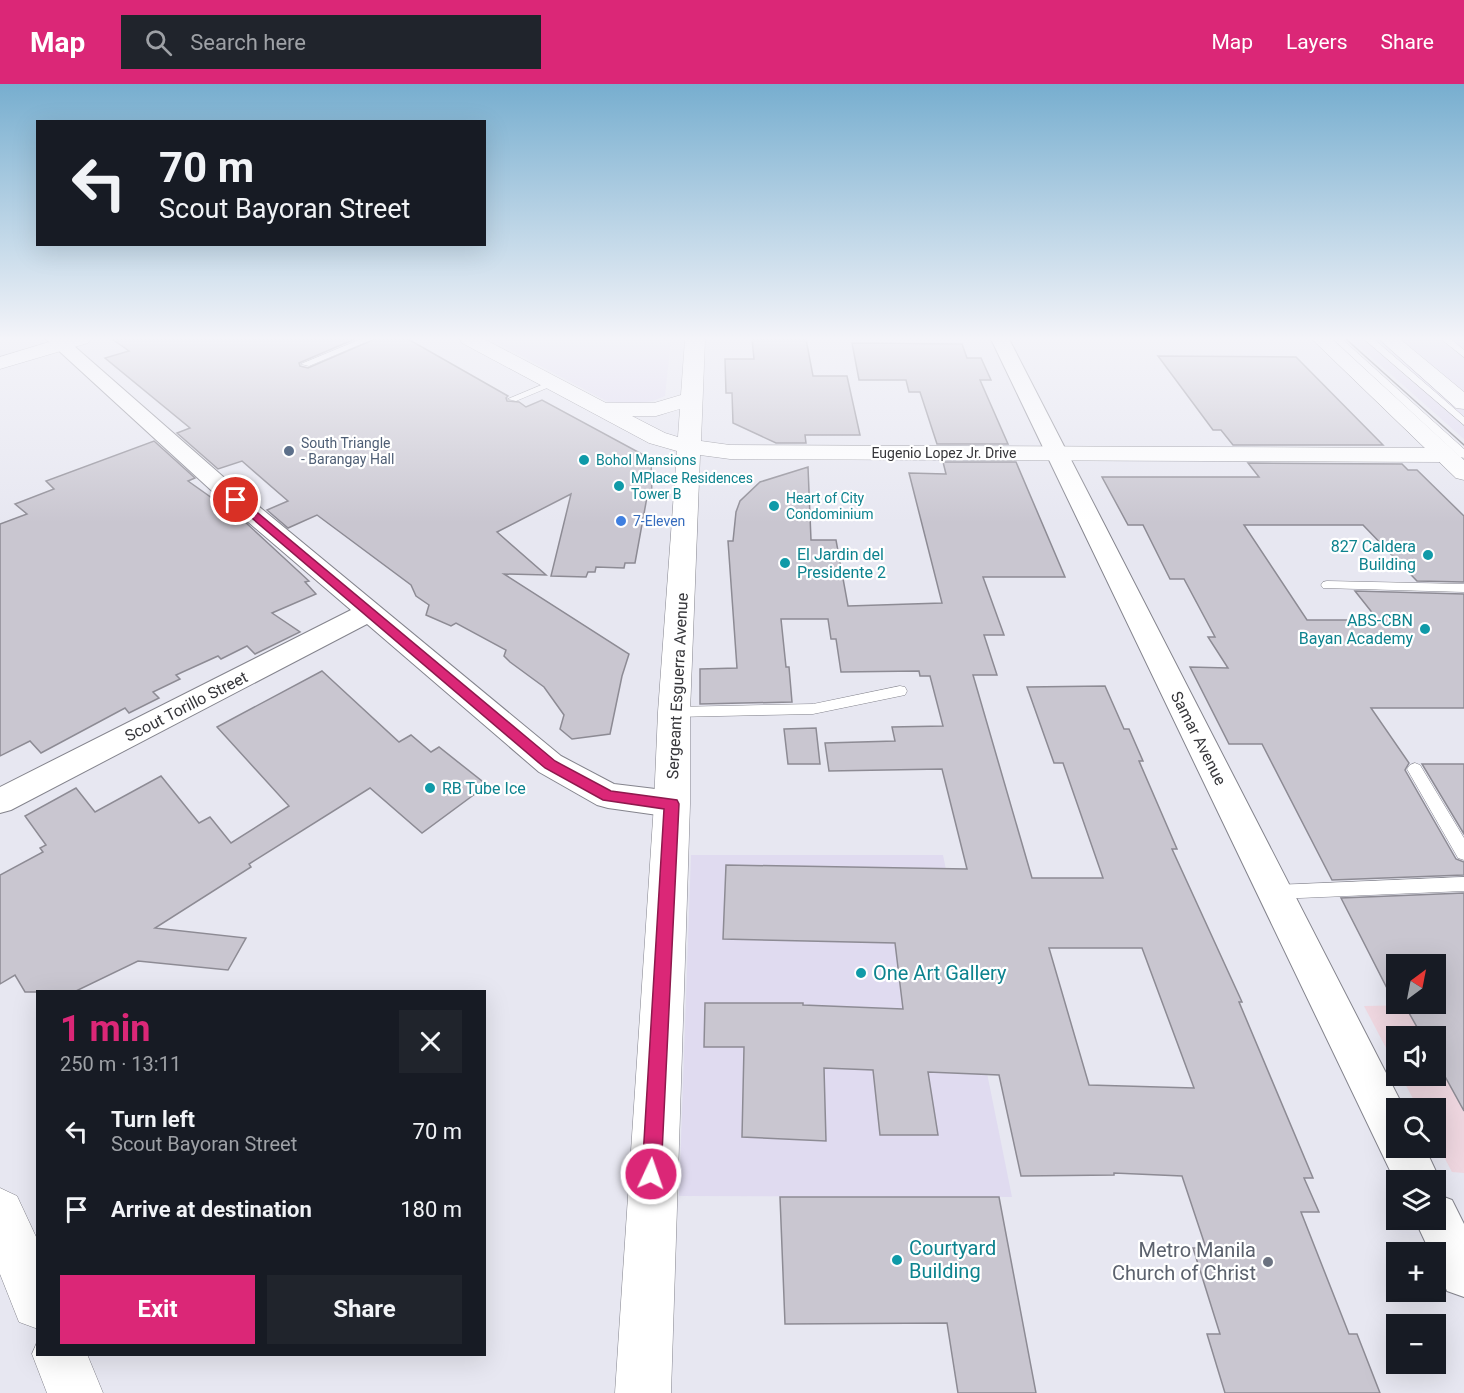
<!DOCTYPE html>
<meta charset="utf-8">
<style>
body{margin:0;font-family:Roboto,sans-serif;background:#20242c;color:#f1f3f6;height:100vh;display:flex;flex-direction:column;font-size:22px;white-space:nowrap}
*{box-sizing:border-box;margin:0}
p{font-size:20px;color:#9ea1a6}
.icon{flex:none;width:33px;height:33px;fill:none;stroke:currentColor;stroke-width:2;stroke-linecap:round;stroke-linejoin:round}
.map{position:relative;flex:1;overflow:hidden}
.sheet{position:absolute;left:36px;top:906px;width:450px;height:366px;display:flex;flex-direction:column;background:#171b24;border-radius:0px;box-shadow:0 6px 24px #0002}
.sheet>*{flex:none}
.hud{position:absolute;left:36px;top:36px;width:450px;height:126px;border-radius:0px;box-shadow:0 6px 24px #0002;background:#171b24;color:#f1f3f6;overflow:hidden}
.needle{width:39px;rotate:32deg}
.fabs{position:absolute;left:1386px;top:870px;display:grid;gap:12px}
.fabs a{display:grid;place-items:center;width:60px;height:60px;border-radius:0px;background:#171b24;box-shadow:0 6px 24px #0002;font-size:30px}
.pin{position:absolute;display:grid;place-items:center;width:51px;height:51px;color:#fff;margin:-26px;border:3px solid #fff;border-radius:50%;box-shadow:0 2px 6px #0007}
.me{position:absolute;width:66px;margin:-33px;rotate:3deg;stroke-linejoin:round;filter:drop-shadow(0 0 4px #0008)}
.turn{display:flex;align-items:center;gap:21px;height:126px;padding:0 24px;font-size:27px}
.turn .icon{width:78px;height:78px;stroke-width:2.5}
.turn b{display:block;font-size:42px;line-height:51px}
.round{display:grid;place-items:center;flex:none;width:63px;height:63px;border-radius:0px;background:#20242c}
.headline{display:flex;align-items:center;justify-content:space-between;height:102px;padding:0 24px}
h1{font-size:36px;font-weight:700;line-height:45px;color:#db2777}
.action{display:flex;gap:12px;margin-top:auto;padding:12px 24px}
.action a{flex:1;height:69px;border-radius:0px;background:#db2777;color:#fff;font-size:24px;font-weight:700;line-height:69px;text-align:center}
.action a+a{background:#20242c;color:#f1f3f6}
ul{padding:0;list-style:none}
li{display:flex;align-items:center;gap:18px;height:78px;padding:0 24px}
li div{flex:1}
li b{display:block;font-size:22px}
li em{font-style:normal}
header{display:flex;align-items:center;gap:36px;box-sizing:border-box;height:84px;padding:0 30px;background:#db2777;color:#fff}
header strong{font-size:28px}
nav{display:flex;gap:33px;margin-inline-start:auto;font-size:21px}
.search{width:420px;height:54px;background:#20242c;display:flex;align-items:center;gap:15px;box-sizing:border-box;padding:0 21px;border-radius:0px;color:#9ea1a6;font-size:22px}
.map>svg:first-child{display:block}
</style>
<header>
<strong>Map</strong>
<div class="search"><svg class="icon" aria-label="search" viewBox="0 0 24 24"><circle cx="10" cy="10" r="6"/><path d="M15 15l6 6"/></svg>Search here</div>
<nav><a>Map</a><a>Layers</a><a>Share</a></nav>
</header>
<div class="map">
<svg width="1464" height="1309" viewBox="0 0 1464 1309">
<rect width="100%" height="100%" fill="#e7e7f1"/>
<g fill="#e0dbf0">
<polygon points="490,255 671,255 665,312 653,317 631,320 608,318"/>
<polygon points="1351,255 1464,255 1464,355"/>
<polygon points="691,771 943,771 1012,1113 679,1112"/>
</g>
<polygon fill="#efd7e0" points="1464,920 1464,1089 1452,1088 1436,1058 1436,1024 1418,1024 1401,992 1436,992 1436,952 1396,952 1396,983 1364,922"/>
<g fill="#c9c6d0" stroke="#8d8b94" stroke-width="1.5" fill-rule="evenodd">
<polygon points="112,255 355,255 299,279 300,282 308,284 375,255 408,255 508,312 506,314 507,317 519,318 526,323 542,316 651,375 652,414 647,413 635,479 625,479 624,484 596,483 595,488 588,488 586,493 551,492 571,410 497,448 546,491 504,490 629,570 622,592 610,650 572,655 560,645 564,631 544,603 510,578 504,572 506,566 456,539 451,542 426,531 429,521 416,512 411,501 317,431 288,444 267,426 288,417 242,377 218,385 177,349 190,344 105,274 129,267"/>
<polygon points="752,255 806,255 813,292 847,292 860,351 805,351 806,359 776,359 733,339 732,309 726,309 725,275 754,275"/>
<polygon points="852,259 962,260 967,274 981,274 991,296 980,296 1008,360 937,360 920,308 909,308 906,296 859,296"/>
<polygon points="1158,272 1296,273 1383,361 1233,361 1221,346 1213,346"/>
<polygon points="154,357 195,394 188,397 243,436 309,497 305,498 316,510 272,529 300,548 255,570 247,562 221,575 218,572 176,591 180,595 153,608 159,614 129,629 125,624 41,669 30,657 0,672 0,440 27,430 15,420 54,405 46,397"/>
<path d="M 943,378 L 1016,378 L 1065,493 L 983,493 L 1004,551 L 984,551 L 997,591 L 973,591 L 1032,794 L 1103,794 L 1063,679 L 1054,679 L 1027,603 L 1105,602 L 1124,645 L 1129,645 L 1143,677 L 1139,677 L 1177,765 L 1172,765 L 1242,918 L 1239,918 L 1313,1094 L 1304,1094 L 1319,1128 L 1301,1128 L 1349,1250 L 1357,1250 L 1380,1309 L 1225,1309 L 1207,1250 L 1220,1250 L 1193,1164 L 1206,1164 L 1182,1092 L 1114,1089 L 1114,1091 L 1021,1092 L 999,991 L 928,988 L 938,1051 L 880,1051 L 873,986 L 824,984 L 826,1057 L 742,1053 L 744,963 L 704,963 L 705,919 L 803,919 L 803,921 L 903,925 L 895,859 L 723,855 L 726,781 L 967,785 L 942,685 L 829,687 L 825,659 L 895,657 L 892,643 L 943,642 L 930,592 L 920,592 L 919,587 L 841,588 L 836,555 L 831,555 L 828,535 L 781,535 L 786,583 L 789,583 L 792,618 L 700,620 L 700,585 L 737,584 L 728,457 L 733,457 L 736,428 L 740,417 L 760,398 L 808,383 L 811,456 L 836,456 L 848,522 L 942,519 L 909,389 L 946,390 ZM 1049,864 L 1142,864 L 1194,1004 L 1089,1001 Z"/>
<polygon points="1248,379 1402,380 1408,386 1417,386 1464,432 1464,498 1417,497 1363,441 1244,441 1307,536 1378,536 1355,507 1464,510 1464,624 1371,624 1409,679 1405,686 1456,775 1464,778 1464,791 1332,796 1262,660 1229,660 1190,583 1228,584 1208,553 1215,553 1184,495 1170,495 1143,441 1128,441 1102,393 1259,393"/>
<polygon points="322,587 399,658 411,651 431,668 439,663 487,701 422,749 370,704 249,780 251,783 155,844 246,854 228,886 138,877 74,908 25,908 15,891 0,900 0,791 43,768 40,764 46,761 25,732 76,704 95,728 161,692 199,739 210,733 231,759 289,722 217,643"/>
<polygon points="816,644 820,680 788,680 784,645"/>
<polygon points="1422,680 1464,680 1464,750"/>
<polygon points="1464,809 1464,1027 1436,976 1436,952 1422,952 1404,920 1436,920 1436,880 1396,880 1396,914 1392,914 1341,814"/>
<polygon points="780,1113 999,1113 1036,1309 958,1309 947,1239 785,1240"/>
</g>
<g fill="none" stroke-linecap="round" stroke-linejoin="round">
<g stroke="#84848d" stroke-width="1">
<g id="service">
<polygon points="361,255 373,255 309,282 301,280"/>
<polygon points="1333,255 1342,255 1464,365 1464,374 1460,373"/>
<polygon points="1364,255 1374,255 1464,333 1464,341"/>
<polygon points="1441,255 1451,255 1464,266 1464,273"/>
<polygon points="551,297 559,299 516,317 508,315"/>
<polygon points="1327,497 1464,500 1464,508 1323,504 1321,501 1323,498"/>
<polygon points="900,602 905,603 907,607 905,611 813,630 674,633 667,628 674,623 813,620"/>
<polygon points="1415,679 1420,681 1464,754 1464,776 1458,774 1407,685 1410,681"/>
<polygon points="1464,793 1464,807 1276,815 1270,813 1267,808 1270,803 1276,801"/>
</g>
</g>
<g stroke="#84848d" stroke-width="2">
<g id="minor">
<polygon points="46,255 66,255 228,397 561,672 614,700 672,707 683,711 688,720 683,729 672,733 608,724 597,721 539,688 367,540 11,726 0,729 0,703 351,526 212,407"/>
<polygon points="991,255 1009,255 1404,1024 1396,1024 1396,1064 1425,1064 1440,1096 1436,1107 1436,1096 1396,1096 1396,1099"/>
<polygon points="1436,1110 1452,1116 1464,1140 1464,1213 1447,1207 1436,1181 1436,1168 1430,1168 1415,1136 1436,1136"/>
</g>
</g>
<g stroke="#84848d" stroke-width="1">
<g id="tertiary">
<polygon points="59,255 90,255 88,259 0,285 0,273"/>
<path d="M 460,255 L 484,255 L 606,319 L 654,319 L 681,311 L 685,255 L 705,255 L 701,357 L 730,361 L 1445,364 L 1453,366 L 1457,371 L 1453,376 L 1445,378 L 730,375 L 700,371 L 690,628 L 690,720 L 671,1309 L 615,1309 L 654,720 L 658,628 L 677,367 L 649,359 L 462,259 ZM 680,325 L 678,353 L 665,349 L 632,332 L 656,332 Z"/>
<polygon points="0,1104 17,1112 38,1157 38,1245 19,1238 0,1190"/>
<polygon points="38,1256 38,1270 87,1270 103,1309 47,1309 32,1270"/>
</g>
</g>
<g stroke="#84848d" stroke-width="1">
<g id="trunk">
<polygon points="1312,255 1332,255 1464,376 1464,396 1456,394"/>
<polygon points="1379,255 1400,255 1464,308 1464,325 1456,324"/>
</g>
</g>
<use href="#service" fill="#fff" fill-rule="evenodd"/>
<use href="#minor" fill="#fff" fill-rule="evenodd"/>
<use href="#tertiary" fill="#fff" fill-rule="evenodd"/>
<use href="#trunk" fill="#fff" fill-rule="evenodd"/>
<polyline stroke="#77777d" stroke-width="1.5" points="1346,255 1464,361"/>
</g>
<linearGradient id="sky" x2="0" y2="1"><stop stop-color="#77aecf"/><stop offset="0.58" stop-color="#f4f4f9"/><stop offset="1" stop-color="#f4f4f9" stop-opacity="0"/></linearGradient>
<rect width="1464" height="439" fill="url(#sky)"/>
<polygon fill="#db2777" stroke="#8e194d" stroke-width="1.5" points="233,414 240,414 555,677 611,707 677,716 679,720 661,1090 658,1097 651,1100 644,1097 642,1090 664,725 603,716 545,684 233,418"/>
<circle fill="#5c6f8a" stroke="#fff" stroke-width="2" cx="289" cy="367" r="6"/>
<g fill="#0f9aa8" stroke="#fff" stroke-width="2">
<circle cx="584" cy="376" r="6"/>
<circle cx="619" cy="402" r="6"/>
<circle cx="774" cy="422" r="6"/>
<circle cx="1428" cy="471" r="6"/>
<circle cx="785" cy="479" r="6"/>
<circle cx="1425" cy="545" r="6"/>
<circle cx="430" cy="704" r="6"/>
<circle cx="861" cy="889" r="6"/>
<circle cx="897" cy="1176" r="6"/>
</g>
<circle fill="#3f7fe0" stroke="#fff" stroke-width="2" cx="621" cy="437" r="6"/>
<circle fill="#6b7280" stroke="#fff" stroke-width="2" cx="1268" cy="1178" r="6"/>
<g text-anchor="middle" stroke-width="4.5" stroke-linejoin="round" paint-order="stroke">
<g font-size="14" fill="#4e5e75" stroke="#fff" text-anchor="start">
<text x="301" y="364">South Triangle<tspan x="301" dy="16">- Barangay Hall</tspan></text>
</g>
<g font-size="14" fill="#37373b" stroke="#fff">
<text x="944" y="374">Eugenio Lopez Jr. Drive</text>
</g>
<g font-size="14" fill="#0d838f" stroke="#fff" text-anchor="start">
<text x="596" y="381">Bohol Mansions</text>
<text x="631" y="399">MPlace Residences<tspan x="631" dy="16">Tower B</tspan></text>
<text x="786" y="419">Heart of City<tspan x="786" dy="16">Condominium</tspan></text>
</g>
<g font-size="14" fill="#366cbe" stroke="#fff" text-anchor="start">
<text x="633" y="442">7-Eleven</text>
</g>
<g font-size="16" fill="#0d838f" stroke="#fff" text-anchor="end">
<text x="1416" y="468">827 Caldera<tspan x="1416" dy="18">Building</tspan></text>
<text x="797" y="476" text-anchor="start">El Jardin del<tspan x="797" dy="18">Presidente 2</tspan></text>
<text x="1413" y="542">ABS-CBN<tspan x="1413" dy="18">Bayan Academy</tspan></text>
<text x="442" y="710" text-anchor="start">RB Tube Ice</text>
</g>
<g font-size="16" fill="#37373b" stroke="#fff">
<text transform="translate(677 602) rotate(-87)" y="6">Sergeant Esguerra Avenue</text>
<text transform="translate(186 622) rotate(-27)" y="6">Scout Torillo Street</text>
<text transform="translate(1199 654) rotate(63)" y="6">Samar Avenue</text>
</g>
<g font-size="20" fill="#0d838f" stroke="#fff" text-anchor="start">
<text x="873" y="896">One Art Gallery</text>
<text x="909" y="1171">Courtyard<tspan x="909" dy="23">Building</tspan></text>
</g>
<g font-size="20" fill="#5b616d" stroke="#fff" text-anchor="end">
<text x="1256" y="1173">Metro Manila<tspan x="1256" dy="23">Church of Christ</tspan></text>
</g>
</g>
</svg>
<div class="fabs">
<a><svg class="needle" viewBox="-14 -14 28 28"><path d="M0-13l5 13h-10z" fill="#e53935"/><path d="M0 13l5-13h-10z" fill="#9ea1a6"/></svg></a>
<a><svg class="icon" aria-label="sound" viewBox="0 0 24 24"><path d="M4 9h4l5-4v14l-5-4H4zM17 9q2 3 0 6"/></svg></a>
<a><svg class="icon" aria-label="search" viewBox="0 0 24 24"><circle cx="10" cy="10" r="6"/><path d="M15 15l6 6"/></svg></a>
<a><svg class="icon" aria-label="layers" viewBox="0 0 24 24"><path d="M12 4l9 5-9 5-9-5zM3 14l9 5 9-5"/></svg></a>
<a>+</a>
<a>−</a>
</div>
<div class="pin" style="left:236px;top:416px;background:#d93025"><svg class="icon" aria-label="arrive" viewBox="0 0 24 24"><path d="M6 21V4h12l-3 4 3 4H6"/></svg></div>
<svg class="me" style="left:651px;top:1090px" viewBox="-20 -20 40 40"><circle r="17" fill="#db2777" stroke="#fff" stroke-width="3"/><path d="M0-11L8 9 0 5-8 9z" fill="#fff"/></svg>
<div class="hud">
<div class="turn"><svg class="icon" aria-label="left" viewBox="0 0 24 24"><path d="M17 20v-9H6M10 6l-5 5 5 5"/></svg><div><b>70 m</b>Scout Bayoran Street</div></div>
</div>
<section class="sheet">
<div class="headline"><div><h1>1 min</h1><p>250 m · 13:11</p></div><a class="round"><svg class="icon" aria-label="close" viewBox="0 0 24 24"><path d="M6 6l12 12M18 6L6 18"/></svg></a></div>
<ul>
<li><svg class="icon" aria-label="left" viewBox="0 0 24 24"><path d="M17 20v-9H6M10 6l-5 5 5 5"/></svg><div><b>Turn left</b><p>Scout Bayoran Street</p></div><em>70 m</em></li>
<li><svg class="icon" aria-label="arrive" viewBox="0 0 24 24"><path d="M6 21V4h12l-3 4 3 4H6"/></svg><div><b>Arrive at destination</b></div><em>180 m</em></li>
</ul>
<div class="action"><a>Exit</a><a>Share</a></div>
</section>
</div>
